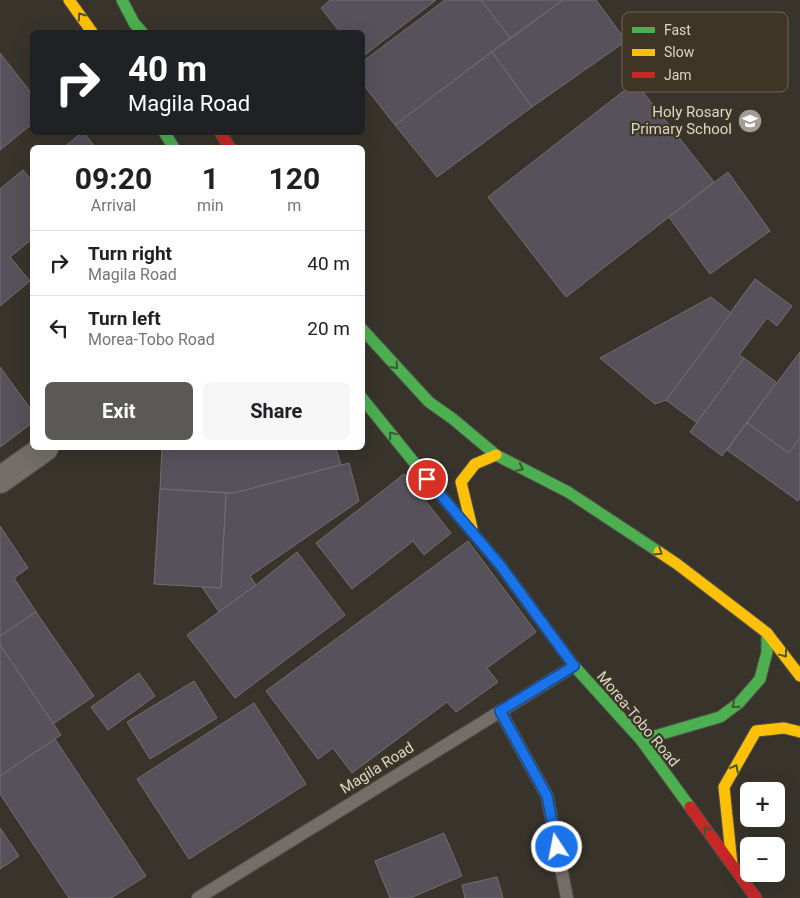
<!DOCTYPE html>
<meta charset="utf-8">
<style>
body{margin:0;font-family:Roboto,sans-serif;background:#f6f6f6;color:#202124;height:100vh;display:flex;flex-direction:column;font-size:19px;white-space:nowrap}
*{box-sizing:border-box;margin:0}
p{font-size:16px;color:#757577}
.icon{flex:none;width:28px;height:28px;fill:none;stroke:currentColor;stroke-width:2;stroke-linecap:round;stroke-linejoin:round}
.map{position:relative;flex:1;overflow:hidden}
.drawer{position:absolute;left:30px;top:145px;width:335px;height:305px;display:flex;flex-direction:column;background:#fff;border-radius:8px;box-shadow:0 5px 20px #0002}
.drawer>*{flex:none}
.guide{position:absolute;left:30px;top:30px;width:335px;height:105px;border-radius:8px;box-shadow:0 5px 20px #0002;background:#202124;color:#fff;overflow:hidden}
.buttons{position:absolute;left:740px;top:782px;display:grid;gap:10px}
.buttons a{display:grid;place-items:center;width:45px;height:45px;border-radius:8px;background:#fff;box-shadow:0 5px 20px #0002;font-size:25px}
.pin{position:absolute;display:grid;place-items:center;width:42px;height:42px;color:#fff;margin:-21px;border:2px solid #fff;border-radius:50%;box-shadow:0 1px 5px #0007}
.me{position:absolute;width:55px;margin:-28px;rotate:349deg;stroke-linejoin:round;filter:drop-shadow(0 0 4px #0008)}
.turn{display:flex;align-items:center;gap:18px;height:105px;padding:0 15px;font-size:22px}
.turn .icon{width:65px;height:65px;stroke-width:2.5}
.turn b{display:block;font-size:35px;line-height:42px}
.eta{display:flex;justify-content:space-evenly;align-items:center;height:85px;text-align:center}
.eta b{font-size:30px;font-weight:700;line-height:35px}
.action{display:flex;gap:10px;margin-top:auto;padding:10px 15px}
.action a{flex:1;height:58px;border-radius:8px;background:#5a5956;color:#fff;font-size:20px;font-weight:700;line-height:58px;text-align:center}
.action a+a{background:#f6f6f6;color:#202124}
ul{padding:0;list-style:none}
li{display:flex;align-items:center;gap:15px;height:65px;padding:0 15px;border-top:1px solid #e0e0e0}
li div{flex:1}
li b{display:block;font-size:19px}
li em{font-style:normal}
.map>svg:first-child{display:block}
</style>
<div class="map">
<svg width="800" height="898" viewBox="0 0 800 898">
<rect width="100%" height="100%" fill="#38342b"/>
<g fill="#56515a" stroke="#726f6f">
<polygon points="330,0 436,0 362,57 362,32 340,32 321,8"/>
<polygon points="445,0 481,0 510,38 395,125 362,83 362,62"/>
<polygon points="481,0 563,0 510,38"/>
<polygon points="563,0 596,0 626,41 532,107 492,52"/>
<polygon points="492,52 532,107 437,177 395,125"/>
<polygon points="0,53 32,94 32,124 0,150"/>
<polygon points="635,82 714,182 566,297 488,197"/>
<polygon points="83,132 96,148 63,148"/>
<polygon points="23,170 32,181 32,239 10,257 30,281 0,306 0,189"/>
<polygon points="728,172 770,231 710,274 669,217"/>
<polygon points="755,279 792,306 777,326 767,318 739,355 744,358 697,423 666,400"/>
<polygon points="711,297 731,313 666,400 655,404 600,358"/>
<polygon points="800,352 800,438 789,453 747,423"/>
<polygon points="744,358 776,382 722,456 690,432"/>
<polygon points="0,367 32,411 32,423 0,447"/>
<polygon points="747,423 789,453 800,438 800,497 798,501 727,450"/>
<polygon points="162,448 336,448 341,465 234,493 160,489"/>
<polygon points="349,463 359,501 250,576 256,585 219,612 202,587 221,588 226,493 234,493"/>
<polygon points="404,474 451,533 424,555 413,541 352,589 316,543"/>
<polygon points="160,489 226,493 221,588 154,584"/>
<polygon points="0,526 28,568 14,578 36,612 0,636"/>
<polygon points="468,541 536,632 487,668 498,682 456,712 447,702 352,773 333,748 318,759 266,691"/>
<polygon points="297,552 345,615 235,698 187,635 256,585"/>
<polygon points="36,612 94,696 53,724 0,645 0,636"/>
<polygon points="0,645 61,735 0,776"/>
<polygon points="139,673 155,696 108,730 91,707"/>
<polygon points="194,681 217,718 150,759 127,722"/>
<polygon points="254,703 306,784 189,859 137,779"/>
<polygon points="55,739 146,876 111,898 69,898 0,794 0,776"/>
<polygon points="0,828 19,856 0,869"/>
<polygon points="444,833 462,876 410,898 390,898 375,861"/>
<polygon points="497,877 503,898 465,898 462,885"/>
</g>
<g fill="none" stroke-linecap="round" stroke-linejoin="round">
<g stroke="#545048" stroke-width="14">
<g id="lane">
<polyline points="500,711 547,796 567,898"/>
<polyline points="198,898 574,666"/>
</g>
</g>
<g stroke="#545048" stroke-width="28">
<polyline id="street" points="0,480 45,448"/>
</g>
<g stroke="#545048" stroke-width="13">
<g id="fast">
<polyline points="122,0 134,23 142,32"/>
<polyline points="164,132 174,148"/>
<polyline points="362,329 429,402 453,419 496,455 568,492 659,552"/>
<polyline points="362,398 438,492 500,565 574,666 641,740 690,807"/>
<polyline points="641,740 720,717 739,703 760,679 767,652 767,633"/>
</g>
</g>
<g stroke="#545048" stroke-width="13">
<g id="slow">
<polyline points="69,0 92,32"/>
<polyline points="472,528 461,482 475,464 496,455"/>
<polyline points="659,552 677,564 767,633 800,676"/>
<polyline points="732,864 724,787 756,731 784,728 800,732"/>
</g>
</g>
<g stroke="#545048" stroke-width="13">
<g id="jam">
<polyline points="220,132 230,148"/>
<polyline points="690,807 756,898"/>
</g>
</g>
<use href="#lane" stroke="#736f68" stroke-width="12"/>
<use href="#street" stroke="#736f68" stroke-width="26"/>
<use href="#fast" stroke="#4caf50" stroke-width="11"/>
<use href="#slow" stroke="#ffc107" stroke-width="11"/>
<use href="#jam" stroke="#c62828" stroke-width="11"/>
</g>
<defs><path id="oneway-chevron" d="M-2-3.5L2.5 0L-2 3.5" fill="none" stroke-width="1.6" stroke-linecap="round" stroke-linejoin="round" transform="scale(1.25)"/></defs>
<g stroke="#425a32">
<use href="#oneway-chevron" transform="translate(81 16) rotate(-125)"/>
<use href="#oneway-chevron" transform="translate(395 366) rotate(48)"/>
<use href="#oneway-chevron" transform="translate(392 435) rotate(-129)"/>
<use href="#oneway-chevron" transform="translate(520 468) rotate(27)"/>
<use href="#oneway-chevron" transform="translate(659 552) rotate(33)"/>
<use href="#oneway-chevron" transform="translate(784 654) rotate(53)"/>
<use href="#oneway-chevron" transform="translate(735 705) rotate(141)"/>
<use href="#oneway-chevron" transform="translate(735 768) rotate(-62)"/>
<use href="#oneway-chevron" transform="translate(707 830) rotate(-126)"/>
</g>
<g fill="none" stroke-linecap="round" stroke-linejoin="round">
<g stroke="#114b97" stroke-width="12">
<polyline id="route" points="427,479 500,565 574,666 500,711 547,796 557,847"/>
</g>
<use href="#route" stroke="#1a73e8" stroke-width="9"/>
</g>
<defs>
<g id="school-disc" transform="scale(1.25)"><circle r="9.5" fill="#a29d93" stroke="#3e3525"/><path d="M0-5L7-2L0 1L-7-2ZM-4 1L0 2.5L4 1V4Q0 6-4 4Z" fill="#fff"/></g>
</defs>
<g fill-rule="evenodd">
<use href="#school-disc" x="750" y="121"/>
</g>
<g text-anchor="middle" stroke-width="4.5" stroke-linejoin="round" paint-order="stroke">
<g font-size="15" fill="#dbd5cb" stroke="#3e3525" text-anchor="end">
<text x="732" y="117">Holy Rosary<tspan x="732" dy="17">Primary School</tspan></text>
</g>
<g font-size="15" fill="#dbd5cb" stroke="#3e3525">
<text transform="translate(638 719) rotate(50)" y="5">Morea-Tobo Road</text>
<text transform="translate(377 768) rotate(-32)" y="5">Magila Road</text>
</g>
</g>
<rect x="622" y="12" width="166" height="80" rx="8" fill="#3e3525" stroke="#6d6557" stroke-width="1"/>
<rect x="632" y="27" width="23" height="6" fill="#4caf50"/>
<rect x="632" y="49" width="23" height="7" fill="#ffc107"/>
<rect x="632" y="72" width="23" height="6" fill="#c62828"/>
<g font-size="14" fill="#dbd5cb">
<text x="664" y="35">Fast</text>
<text x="664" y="57">Slow</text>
<text x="664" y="80">Jam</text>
</g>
</svg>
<div class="buttons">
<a>+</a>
<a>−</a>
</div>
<div class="pin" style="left:427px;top:479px;background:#d93025"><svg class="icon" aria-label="arrive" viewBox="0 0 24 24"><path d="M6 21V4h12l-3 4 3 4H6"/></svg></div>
<svg class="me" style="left:557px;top:847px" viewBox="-20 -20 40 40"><circle r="17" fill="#1a73e8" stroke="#fff" stroke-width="3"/><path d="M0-11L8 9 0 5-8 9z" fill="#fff"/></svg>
<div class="guide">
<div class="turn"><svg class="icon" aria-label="right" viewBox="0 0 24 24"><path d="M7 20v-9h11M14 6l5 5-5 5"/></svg><div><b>40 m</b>Magila Road</div></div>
</div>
<section class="drawer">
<div class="eta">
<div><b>09:20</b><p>Arrival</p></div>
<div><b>1</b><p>min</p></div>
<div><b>120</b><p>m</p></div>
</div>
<ul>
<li><svg class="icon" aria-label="right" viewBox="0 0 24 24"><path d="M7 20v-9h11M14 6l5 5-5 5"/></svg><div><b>Turn right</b><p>Magila Road</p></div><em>40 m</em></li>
<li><svg class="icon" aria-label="left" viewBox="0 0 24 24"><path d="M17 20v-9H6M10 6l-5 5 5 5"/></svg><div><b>Turn left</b><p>Morea-Tobo Road</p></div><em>20 m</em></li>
</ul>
<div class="action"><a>Exit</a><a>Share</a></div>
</section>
</div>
